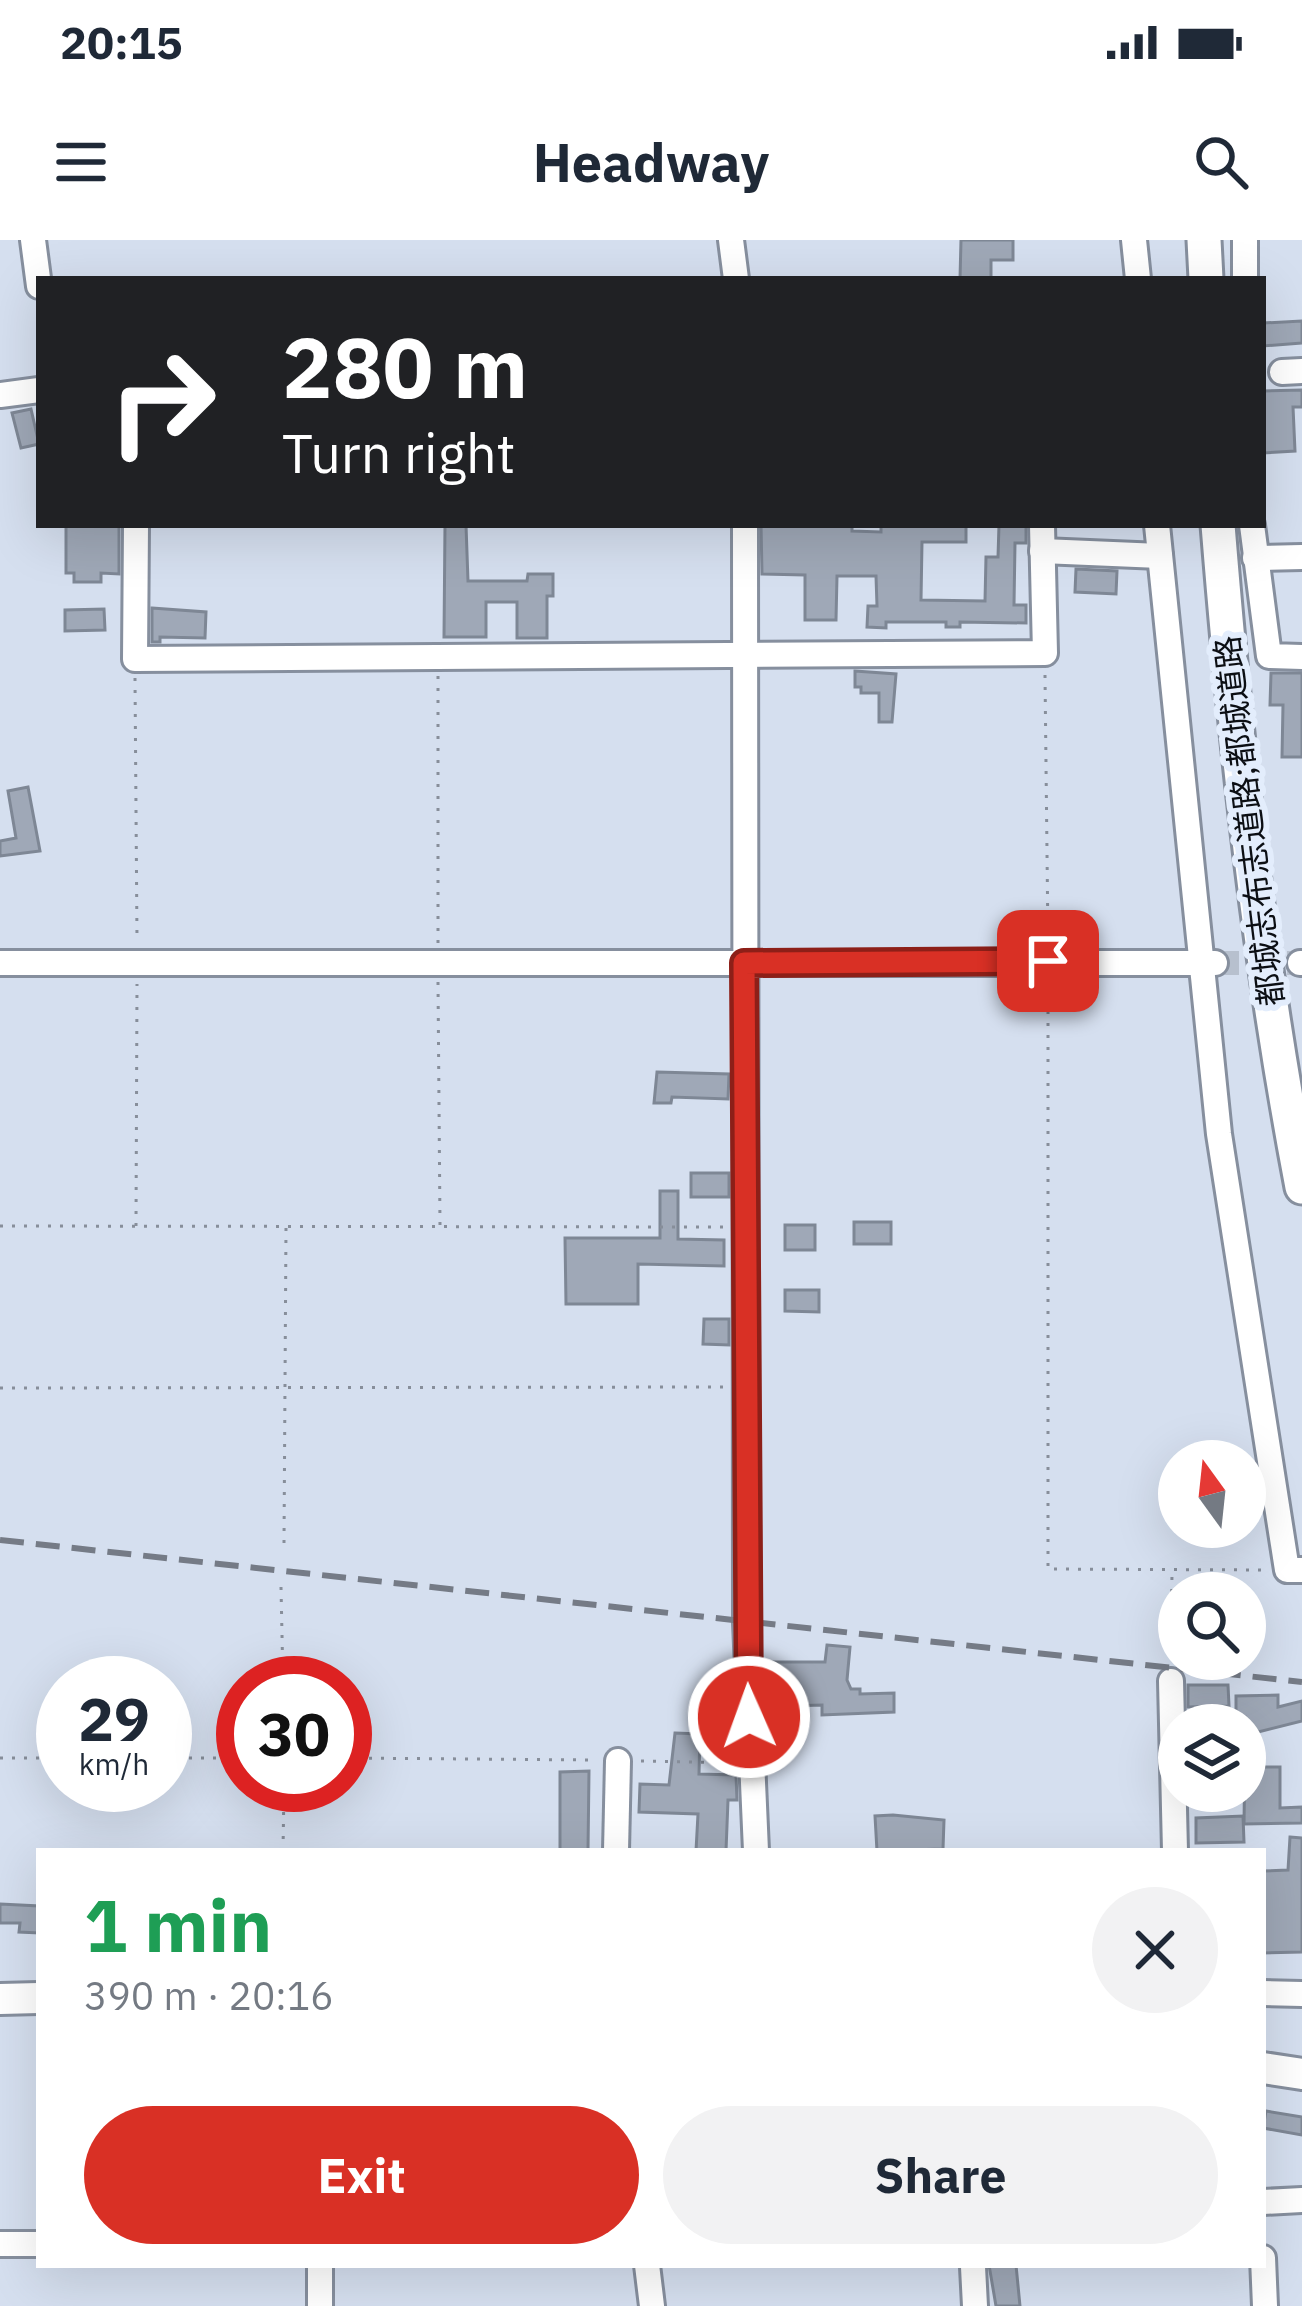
<!DOCTYPE html>
<meta charset="utf-8">
<style>
body{margin:0;font-family:"IBM Plex Sans","Noto Sans JP",sans-serif;background:#f2f2f3;color:#1f2937;height:100vh;display:flex;flex-direction:column;font-size:45px;white-space:nowrap}
*{box-sizing:border-box;margin:0}
p{font-size:39px;color:#747a83}
.icon{flex:none;width:66px;height:66px;fill:none;stroke:currentColor;stroke-width:2;stroke-linecap:round;stroke-linejoin:round}
.map{position:relative;flex:1;overflow:hidden}
.sheet{position:absolute;left:36px;top:1608px;width:1230px;height:420px;display:flex;flex-direction:column;background:#fff;border-radius:0px;box-shadow:0 12px 48px #0002}
.sheet>*{flex:none}
.top-card{position:absolute;left:36px;top:36px;width:1230px;height:252px;border-radius:0px;box-shadow:0 12px 48px #0002;background:#202124;color:#fff;overflow:hidden}
.needle{width:78px;rotate:345deg}
.controls{position:absolute;left:1158px;top:1200px;display:grid;gap:24px}
.controls a{display:grid;place-items:center;width:108px;height:108px;border-radius:50%;background:#fff;box-shadow:0 12px 48px #0002;font-size:60px}
.speed{position:absolute;left:36px;top:1416px;display:flex;gap:24px;font-size:60px;font-weight:700;text-align:center}
.speed>*{display:grid;place-content:center;width:156px;height:156px;border-radius:50%;background:#fff;box-shadow:0 12px 48px #0002;line-height:1}
.speed small{font-size:30px;font-weight:400}
.speed .limit{border:18px solid #d22;background:#fff;color:#111}
.pin{position:absolute;display:grid;place-items:center;width:102px;height:102px;color:#fff;margin:-51px;border-radius:24px;box-shadow:0 6px 18px #0006}
.me{position:absolute;width:132px;margin:-66px;rotate:358deg;stroke-linejoin:round;filter:drop-shadow(0 0 9px #0008)}
.turn{display:flex;align-items:center;gap:42px;height:252px;padding:0 48px;font-size:54px}
.turn .icon{width:156px;height:156px;stroke-width:2.5}
.turn b{display:block;font-size:84px;line-height:102px}
.round{display:grid;place-items:center;flex:none;width:126px;height:126px;border-radius:63px;background:#f2f2f3}
.overview{display:flex;align-items:center;justify-content:space-between;height:204px;padding:0 48px}
h1{font-size:72px;font-weight:700;line-height:90px;color:#1e9e55}
.primary-button{display:flex;gap:24px;margin-top:auto;padding:24px 48px}
.primary-button a{flex:1;height:138px;border-radius:72px;background:#d93025;color:#fff;font-size:48px;font-weight:700;line-height:138px;text-align:center}
.primary-button a+a{background:#f2f2f3;color:#1f2937}
.status{display:flex;justify-content:space-between;align-items:center;height:84px;padding:0 60px;background:#fff;direction:ltr}
.status svg{height:33px;fill:currentColor}
header{display:flex;justify-content:space-between;align-items:center;height:156px;padding:0 48px;background:#fff;font-size:54px;font-weight:700}
.map>svg:first-child{display:block}
</style>
<div class="status"><b>20:15</b><svg viewBox="0 0 49 12"><path d="M0 12V9h3v3zM5 12V6h3v6zM10 12V3h3v9zM15 12V0h3v12zM26 1h20v11H26zM47 4h2v5h-2z"/></svg></div>
<header><svg class="icon" aria-label="menu" viewBox="0 0 24 24"><path d="M4 6h16M4 12h16M4 18h16"/></svg>Headway<svg class="icon" aria-label="search" viewBox="0 0 24 24"><circle cx="10" cy="10" r="6"/><path d="M15 15l6 6"/></svg></header>
<div class="map">
<svg width="1302" height="2066" viewBox="0 0 1302 2066">
<rect width="100%" height="100%" fill="#d5dfef"/>
<g fill="#9fa8b7" stroke="#7e8795" stroke-width="3">
<polygon points="961,0 1013,0 1013,20 991,20 991,39 960,39"/>
<polygon points="1302,81 1302,103 1263,106 1263,83"/>
<polygon points="1302,150 1302,167 1293,167 1295,211 1263,213 1263,151"/>
<polygon points="31,169 39,204 21,208 12,173"/>
<polygon points="66,285 119,285 119,334 101,333 101,342 74,342 74,333 66,333"/>
<polygon points="445,285 466,285 468,341 527,341 528,334 553,334 553,356 547,356 547,398 517,398 517,362 486,362 486,397 444,397"/>
<polygon points="761,285 852,285 852,291 881,292 881,285 966,285 966,302 922,302 921,360 985,361 986,317 998,317 999,285 1026,285 1026,303 1015,303 1014,365 1026,365 1026,383 960,382 960,387 946,387 946,382 886,382 886,388 867,387 868,366 877,366 876,336 837,336 836,380 805,380 805,335 762,334"/>
<polygon points="1076,329 1117,331 1116,354 1075,352"/>
<polygon points="152,368 206,372 205,398 160,397 160,402 152,402"/>
<polygon points="104,369 105,390 65,391 65,370"/>
<polygon points="855,431 896,434 892,482 879,482 879,453 861,453 861,447 855,447"/>
<polygon points="1271,433 1302,433 1302,517 1282,517 1283,465 1270,465"/>
<polygon points="28,547 40,611 0,616 0,601 16,598 8,551"/>
<polygon points="657,832 729,834 728,859 672,857 671,863 654,863"/>
<rect x="691" y="933" width="38" height="24"/>
<polygon points="660,951 678,951 678,999 724,1000 724,1026 638,1024 638,1064 566,1064 565,998 660,998"/>
<rect x="854" y="982" width="37" height="22"/>
<rect x="785" y="985" width="30" height="25"/>
<polygon points="785,1050 819,1050 819,1072 785,1071"/>
<polygon points="704,1079 729,1079 729,1105 703,1104"/>
<polygon points="827,1405 850,1407 847,1440 851,1449 860,1449 860,1454 894,1453 894,1472 822,1475 822,1465 788,1466 788,1473 767,1479 764,1422 825,1422"/>
<polygon points="1188,1445 1228,1445 1229,1466 1188,1467"/>
<polygon points="1278,1455 1278,1467 1302,1461 1302,1481 1246,1495 1245,1477 1236,1477 1236,1456"/>
<polygon points="675,1493 700,1494 699,1534 736,1535 737,1560 728,1560 726,1611 696,1611 698,1574 639,1572 640,1544 669,1545"/>
<polygon points="1245,1510 1263,1510 1263,1527 1280,1527 1280,1568 1302,1567 1302,1583 1244,1584"/>
<polygon points="589,1531 588,1611 560,1611 560,1532"/>
<polygon points="893,1575 944,1580 943,1609 877,1611 875,1576"/>
<polygon points="1243,1576 1244,1602 1196,1603 1196,1578"/>
<polygon points="1290,1597 1302,1598 1302,1712 1263,1713 1263,1631 1288,1630"/>
<polygon points="0,1664 39,1666 39,1693 19,1692 20,1683 0,1683"/>
<polygon points="1266,1871 1302,1877 1302,1895 1263,1888"/>
<polygon points="989,2025 1016,2025 1020,2066 996,2066"/>
</g>
<g fill="none" stroke-linecap="round" stroke-linejoin="round">
<polyline stroke="#b7c0ce" stroke-width="24" stroke-dasharray="24 12" stroke-linecap="butt" points="1215,723 1300,723"/>
<g stroke="#868f9e" stroke-width="30">
<g id="minor">
<polyline points="33,0 39,46"/>
<polyline points="731,0 736,39"/>
<polyline points="1134,0 1138,39"/>
<polyline points="1245,39 1245,0"/>
<polyline points="1282,132 1302,131"/>
<polyline points="0,155 39,150"/>
<polyline points="136,285 135,419 1045,413 1042,285"/>
<polyline points="745,285 746,1383 756,1611"/>
<polyline points="1157,285 1219,894 1287,1330 1302,1330"/>
<polyline points="1252,285 1269,416 1302,417"/>
<polyline points="1042,311 1160,316"/>
<polyline points="1255,318 1302,317"/>
<polyline points="0,723 1215,723"/>
<polyline points="1300,723 1302,723"/>
<polyline points="1171,1441 1175,1611"/>
<polyline points="616,1611 618,1521"/>
<polyline points="1263,1753 1302,1754"/>
<polyline points="1263,1962 1302,1960"/>
<polyline points="0,2004 39,2004"/>
<polyline points="1263,2018 1265,2066"/>
<polyline points="647,2025 652,2066"/>
<polyline points="973,2027 975,2066"/>
<polyline points="320,2066 320,2025"/>
</g>
</g>
<g stroke="#868f9e" stroke-width="36">
<g id="major">
<polyline points="0,1759 39,1758"/>
<polyline points="1263,1828 1302,1834"/>
</g>
</g>
<g stroke="#868f9e" stroke-width="39">
<g id="highway">
<polyline points="1204,0 1206,39"/>
<path d="M 1218,285 C 1236,508 1260,727 1302,947"/>
</g>
</g>
<g stroke="#878e9a" stroke-width="3" stroke-dasharray="3 9" stroke-linecap="butt">
<polyline points="1045,435 1048,701"/>
<polyline points="135,438 137,699"/>
<polyline points="438,703 438,436"/>
<polyline points="438,742 440,985"/>
<polyline points="1048,747 1048,1329 1267,1330"/>
<polyline points="0,986 726,987"/>
<polyline points="136,986 137,744"/>
<polyline points="0,1148 724,1147"/>
<polyline points="284,1303 286,987"/>
<polyline points="281,1347 283,1443"/>
<polyline points="1171,1412 1172,1333"/>
<polyline points="0,1518 63,1518"/>
<polyline points="165,1518 243,1518"/>
<polyline points="345,1518 595,1520"/>
<polyline points="641,1521 733,1523"/>
<polyline points="283,1611 284,1545"/>
</g>
<use href="#minor" stroke="#fff" stroke-width="24"/>
<use href="#major" stroke="#fff" stroke-width="30"/>
<use href="#highway" stroke="#fff" stroke-width="33"/>
<polyline stroke="#757b86" stroke-width="6" stroke-dasharray="24 12" stroke-linecap="butt" points="0,1300 1302,1442"/>
</g>
<g fill="none" stroke-linecap="round" stroke-linejoin="round">
<g stroke="#8d1f18" stroke-width="30">
<polyline id="route" points="749,1477 744,723 1048,721"/>
</g>
<use href="#route" stroke="#d93025" stroke-width="21"/>
</g>
<g text-anchor="middle" stroke-width="12" stroke-linejoin="round" paint-order="stroke">
<g font-size="33" fill="#0c0f14" stroke="#e3edfc">
<text transform="translate(1249 581) rotate(-97)" y="12">都城志布志道路;都城道路</text>
</g>
</g>
</svg>
<div class="controls">
<a><svg class="needle" viewBox="-14 -14 28 28"><path d="M0-13l5 13h-10z" fill="#e53935"/><path d="M0 13l5-13h-10z" fill="#747a83"/></svg></a>
<a><svg class="icon" aria-label="search" viewBox="0 0 24 24"><circle cx="10" cy="10" r="6"/><path d="M15 15l6 6"/></svg></a>
<a><svg class="icon" aria-label="layers" viewBox="0 0 24 24"><path d="M12 4l9 5-9 5-9-5zM3 14l9 5 9-5"/></svg></a>
</div>
<div class="speed"><div>29<small>km/h</small></div><div class="limit">30</div></div>
<div class="pin" style="left:1048px;top:721px;background:#d93025"><svg class="icon" aria-label="arrive" viewBox="0 0 24 24"><path d="M6 21V4h12l-3 4 3 4H6"/></svg></div>
<svg class="me" style="left:749px;top:1477px" viewBox="-20 -20 40 40"><circle r="17" fill="#d93025" stroke="#fff" stroke-width="3"/><path d="M0-11L8 9 0 5-8 9z" fill="#fff"/></svg>
<div class="top-card">
<div class="turn"><svg class="icon" aria-label="right" viewBox="0 0 24 24"><path d="M7 20v-9h11M14 6l5 5-5 5"/></svg><div><b>280 m</b>Turn right</div></div>
</div>
<section class="sheet">
<div class="overview"><div><h1>1 min</h1><p>390 m · 20:16</p></div><a class="round"><svg class="icon" aria-label="close" viewBox="0 0 24 24"><path d="M6 6l12 12M18 6L6 18"/></svg></a></div>
<div class="primary-button"><a>Exit</a><a>Share</a></div>
</section>
</div>
